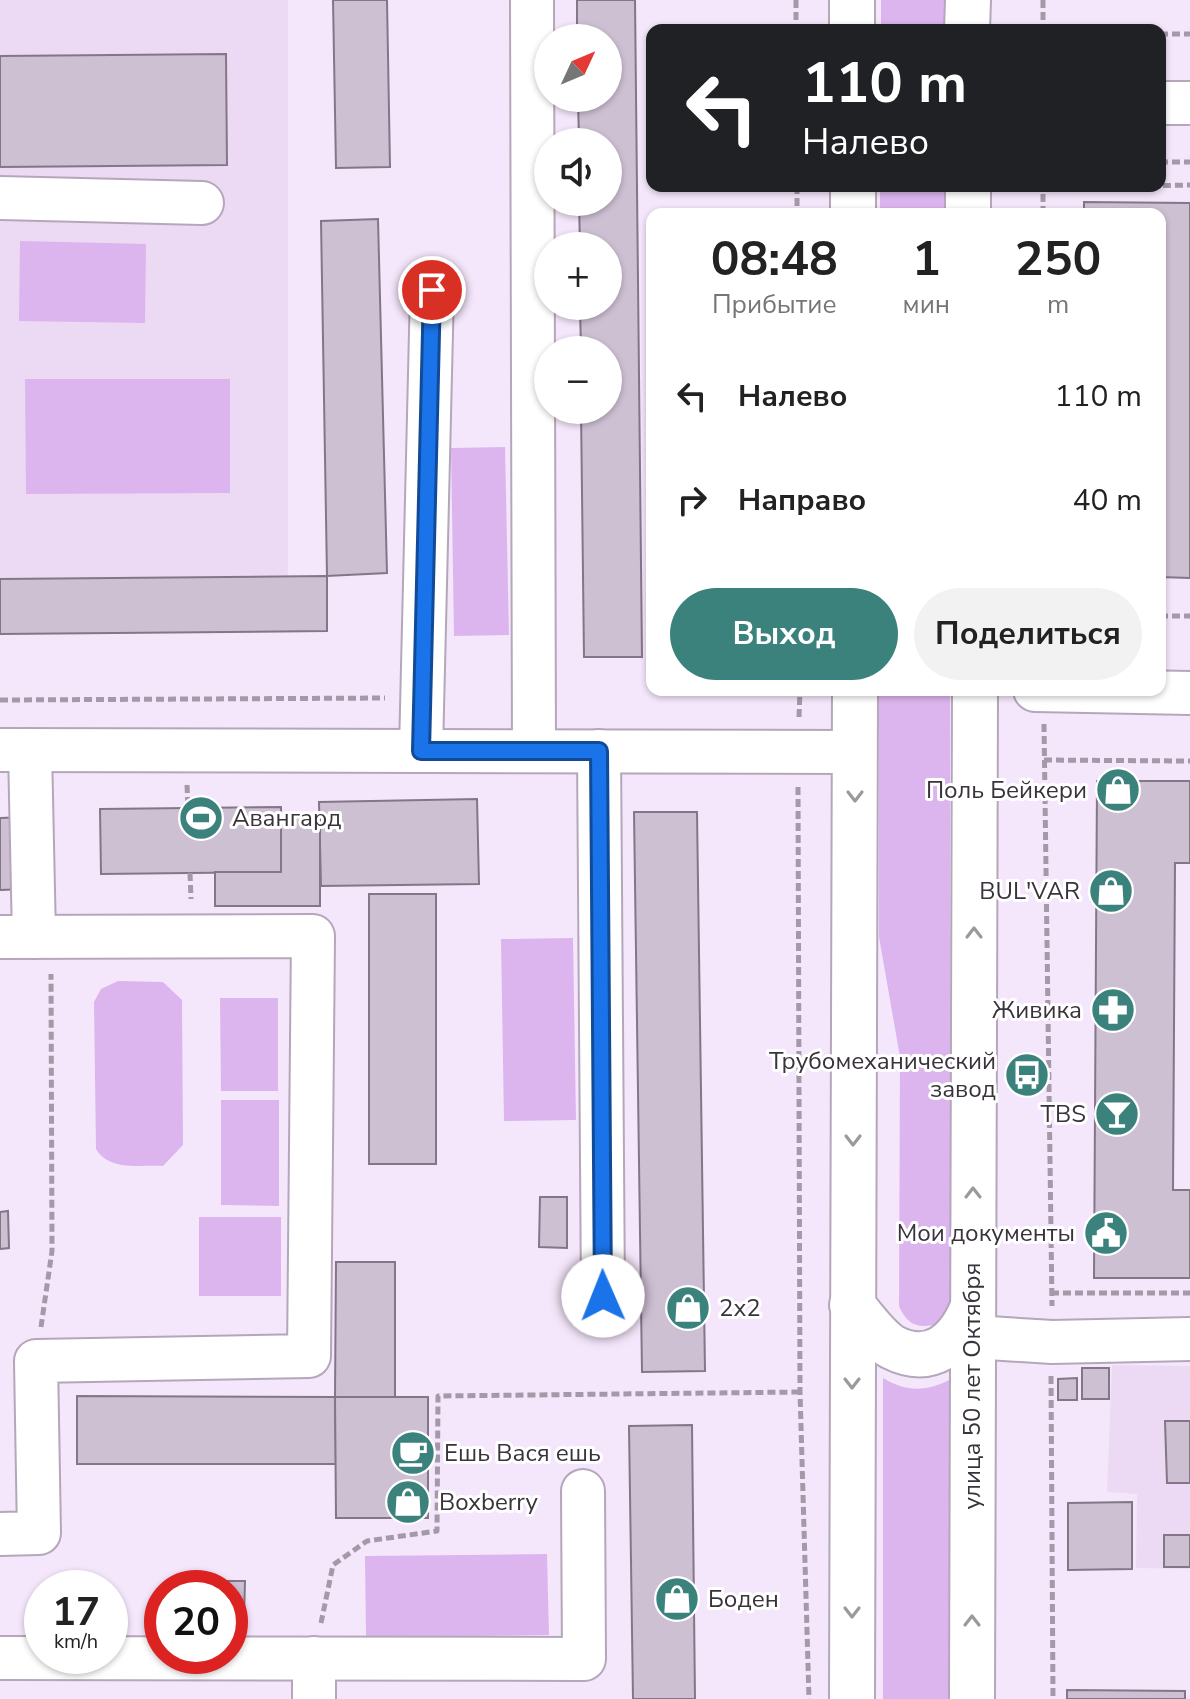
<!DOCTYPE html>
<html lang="ru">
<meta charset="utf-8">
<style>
body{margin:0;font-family:"Nunito Sans",sans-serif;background:#f2f2f2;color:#222;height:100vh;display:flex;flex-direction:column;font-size:30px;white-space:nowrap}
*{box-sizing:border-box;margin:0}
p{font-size:26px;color:#767676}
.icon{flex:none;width:44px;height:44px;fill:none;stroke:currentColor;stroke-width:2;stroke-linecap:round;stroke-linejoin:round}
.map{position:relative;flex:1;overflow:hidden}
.side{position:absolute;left:646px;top:208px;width:520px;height:488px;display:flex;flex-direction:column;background:#fff;border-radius:16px;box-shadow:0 2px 6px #0004}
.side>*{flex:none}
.banner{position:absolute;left:646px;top:24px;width:520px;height:168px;border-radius:16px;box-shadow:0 2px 6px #0004;background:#202124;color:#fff;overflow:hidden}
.needle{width:52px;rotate:46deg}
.fabs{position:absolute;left:534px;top:24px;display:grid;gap:16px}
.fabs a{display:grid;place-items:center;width:88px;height:88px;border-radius:50%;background:#fff;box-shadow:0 2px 6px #0004;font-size:40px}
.speed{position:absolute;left:24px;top:1570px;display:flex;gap:16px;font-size:40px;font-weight:700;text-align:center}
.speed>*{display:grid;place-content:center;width:104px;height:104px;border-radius:50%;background:#fff;box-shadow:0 2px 6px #0004;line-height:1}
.speed small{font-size:20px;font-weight:400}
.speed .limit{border:12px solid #d22;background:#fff;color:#111}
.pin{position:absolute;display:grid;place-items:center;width:68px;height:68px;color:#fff;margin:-34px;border:4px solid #fff;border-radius:50%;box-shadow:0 2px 8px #0007}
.me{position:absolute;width:88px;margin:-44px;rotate:359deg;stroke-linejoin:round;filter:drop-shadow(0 0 6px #0008)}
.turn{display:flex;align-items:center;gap:28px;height:168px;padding:0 24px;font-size:36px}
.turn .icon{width:104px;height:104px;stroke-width:2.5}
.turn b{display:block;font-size:56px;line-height:68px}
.eta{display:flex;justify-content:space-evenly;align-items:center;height:136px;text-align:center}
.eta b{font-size:48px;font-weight:700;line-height:56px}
.button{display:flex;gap:16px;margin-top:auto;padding:16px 24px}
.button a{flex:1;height:92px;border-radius:48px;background:#3b827d;color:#fff;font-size:32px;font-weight:700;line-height:92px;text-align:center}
.button a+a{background:#f2f2f2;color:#222}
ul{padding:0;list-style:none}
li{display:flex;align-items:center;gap:24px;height:104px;padding:0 24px}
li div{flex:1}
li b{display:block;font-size:30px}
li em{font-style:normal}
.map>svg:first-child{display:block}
</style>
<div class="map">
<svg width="1190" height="1699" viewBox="0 0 1190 1699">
<rect width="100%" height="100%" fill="#f5e7fb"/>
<g fill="#ecdaf4">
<polygon points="0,0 288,0 288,576 0,579"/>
<polygon points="1112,1365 1190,1366 1190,1569 1136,1568 1137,1494 1107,1492"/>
</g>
<g fill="#dcb5ee">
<rect x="881" y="0" width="68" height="30"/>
<rect x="880" y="186" width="69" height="28"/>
<polygon points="20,241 146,244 145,323 19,321"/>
<polygon points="25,379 230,379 230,493 26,494"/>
<polygon points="505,447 509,635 454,636 451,448"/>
<path d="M 879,690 L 950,690 L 950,1304 L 937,1324 C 918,1329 907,1325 899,1306 L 900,1057 L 879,937 Z"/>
<polygon points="573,938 576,1120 504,1121 501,939"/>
<path d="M 118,981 L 163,982 L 182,1000 L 183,1145 L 163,1166 C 139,1165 109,1171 96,1149 L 94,1002 L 101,989 Z"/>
<polygon points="220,998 278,998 278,1091 221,1091"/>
<polygon points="221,1100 279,1100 279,1206 221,1205"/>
<rect x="199" y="1217" width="82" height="79"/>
<path d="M 883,1378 C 906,1392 927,1392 951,1379 L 951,1699 L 883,1699 Z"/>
<polygon points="547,1554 549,1635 366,1637 365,1556"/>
</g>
<g fill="#cdc0d3" stroke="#827687" stroke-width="2">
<polygon points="333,0 387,0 390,167 336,168"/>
<polygon points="577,0 635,0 642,657 584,657 581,410 608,410 608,350 581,350 580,306 608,306 608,246 580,246 579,202 608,202 608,142 579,142 578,98 608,98 608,38 577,38"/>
<polygon points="226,54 227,165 0,167 0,56"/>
<polygon points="1084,202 1190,203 1190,578 1160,577 1160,214 1084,214"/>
<polygon points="378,219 387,573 327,576 321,221"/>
<polygon points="327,576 327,631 0,634 0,579"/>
<polygon points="1097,781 1190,781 1190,863 1175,863 1173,1190 1190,1190 1190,1278 1094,1278"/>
<polygon points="477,799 479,884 321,886 319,802"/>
<polygon points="281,807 281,872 101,874 100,809"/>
<polygon points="634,812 697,812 705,1371 642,1372"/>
<polygon points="26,817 26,889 0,890 0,818"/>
<polygon points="281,817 320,817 320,906 215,906 215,872 281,872"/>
<rect x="369" y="894" width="67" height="270"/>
<polygon points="540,1197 567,1197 567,1248 539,1247"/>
<polygon points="8,1211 9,1248 0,1249 0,1212"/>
<polygon points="336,1262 395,1262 395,1397 335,1397"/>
<rect x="1082" y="1368" width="27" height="31"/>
<polygon points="1077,1378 1077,1400 1058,1400 1058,1379"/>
<polygon points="77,1396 335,1397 336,1464 77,1464"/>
<polygon points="335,1397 428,1397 428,1518 336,1518"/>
<polygon points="1165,1421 1190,1421 1190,1483 1167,1483"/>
<polygon points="692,1425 695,1699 633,1699 629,1426"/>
<polygon points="1132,1502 1132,1569 1068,1570 1068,1503"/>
<rect x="1164" y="1535" width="26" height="32"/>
<polygon points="213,1581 245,1581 244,1618 230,1618 230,1588 213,1588"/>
<polygon points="1067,1690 1185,1691 1185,1699 1067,1699"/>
</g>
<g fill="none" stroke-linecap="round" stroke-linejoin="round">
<g stroke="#b4a7ba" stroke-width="46">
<g id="minor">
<polyline points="532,0 534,751"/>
<polyline points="1160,103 1190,103"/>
<polyline points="0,198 202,203"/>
<polyline points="1035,690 1190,693"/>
<polyline points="0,750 855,752"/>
<polyline points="30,750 34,937"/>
<polyline points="421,751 432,290"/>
<polyline points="599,751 603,1296"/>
<polyline points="0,937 313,936 309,1356 36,1361 39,1533 0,1534"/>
<polyline points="973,1337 1052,1342 1190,1339"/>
<polyline points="0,1658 584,1659 583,1491"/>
<polyline points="314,1658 314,1699"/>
</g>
</g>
<g stroke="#b4a7ba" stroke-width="48">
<g id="major">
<polyline points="852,0 852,30"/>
<polyline points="967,30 968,0"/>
<polyline points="853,186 853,214"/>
<polyline points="968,186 968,214"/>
<path d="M 852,1305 C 864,1318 877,1338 892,1347 C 931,1367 958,1343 972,1309"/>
<polyline points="852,1699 855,690"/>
<polyline points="972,1699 975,690"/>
</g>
</g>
<g stroke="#a399a8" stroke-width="5" stroke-dasharray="8 4" stroke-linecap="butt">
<polyline points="796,0 796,30"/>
<polyline points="1043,0 1043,30"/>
<polyline points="1160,34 1190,34"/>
<polyline points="1160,162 1190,162"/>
<polyline points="797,186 797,214"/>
<polyline points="1043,188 1190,185"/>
<polyline points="1043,214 1043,187"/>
<polyline points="1160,616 1190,616"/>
<polyline points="0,700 385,698"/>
<polyline points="799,717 800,690"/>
<polyline points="1044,724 1052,1306"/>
<polyline points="1044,760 1190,761"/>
<polyline points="187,785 188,808"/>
<polyline points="798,787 800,1392 809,1699"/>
<polyline points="190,873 191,899"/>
<polyline points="1051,1293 1190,1293"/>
<polyline points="41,1327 52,1251 51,974"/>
<polyline points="1051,1376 1053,1699"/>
<polyline points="321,1623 333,1565 367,1541 437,1531 438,1396 800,1392"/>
</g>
<use href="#minor" stroke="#fff" stroke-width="42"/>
<use href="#major" stroke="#fff" stroke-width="44"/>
</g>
<defs><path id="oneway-chevron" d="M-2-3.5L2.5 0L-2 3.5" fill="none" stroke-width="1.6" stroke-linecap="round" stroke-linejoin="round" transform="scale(2)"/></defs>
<g stroke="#9c999d">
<use href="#oneway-chevron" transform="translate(855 796) rotate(90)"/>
<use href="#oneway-chevron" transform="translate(974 933) rotate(-90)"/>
<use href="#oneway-chevron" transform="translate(853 1140) rotate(90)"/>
<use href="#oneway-chevron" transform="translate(973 1193) rotate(-90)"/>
<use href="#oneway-chevron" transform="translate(852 1383) rotate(90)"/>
<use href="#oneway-chevron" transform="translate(852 1612) rotate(90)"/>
<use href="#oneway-chevron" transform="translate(972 1621) rotate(-90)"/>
</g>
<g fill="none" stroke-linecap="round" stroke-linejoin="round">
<g stroke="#114b97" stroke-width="20">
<polyline id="route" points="432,290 421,751 599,751 603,1296"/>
</g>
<use href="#route" stroke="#1a73e8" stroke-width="14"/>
</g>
<defs>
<g id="shop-disc" transform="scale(2.3)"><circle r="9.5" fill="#3b827d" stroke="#fff"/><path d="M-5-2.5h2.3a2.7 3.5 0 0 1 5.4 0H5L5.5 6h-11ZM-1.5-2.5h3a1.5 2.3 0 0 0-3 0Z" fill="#fff"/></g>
<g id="stadium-disc" transform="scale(2.3)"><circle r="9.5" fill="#3b827d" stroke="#fff"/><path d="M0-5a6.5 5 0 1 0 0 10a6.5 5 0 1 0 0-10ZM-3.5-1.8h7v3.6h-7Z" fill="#fff"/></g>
<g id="pharmacy-disc" transform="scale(2.3)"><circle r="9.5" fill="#3b827d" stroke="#fff"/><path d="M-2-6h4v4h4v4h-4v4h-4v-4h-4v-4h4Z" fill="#fff"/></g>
<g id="bus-disc" transform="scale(2.3)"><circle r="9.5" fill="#3b827d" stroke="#fff"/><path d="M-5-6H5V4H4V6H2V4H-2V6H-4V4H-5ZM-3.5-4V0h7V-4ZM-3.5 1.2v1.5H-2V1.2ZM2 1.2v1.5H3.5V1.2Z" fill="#fff"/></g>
<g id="bar-disc" transform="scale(2.3)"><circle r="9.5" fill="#3b827d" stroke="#fff"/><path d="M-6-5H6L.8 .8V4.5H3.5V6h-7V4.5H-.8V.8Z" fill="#fff"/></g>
<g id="civic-disc" transform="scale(2.3)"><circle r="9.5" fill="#3b827d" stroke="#fff"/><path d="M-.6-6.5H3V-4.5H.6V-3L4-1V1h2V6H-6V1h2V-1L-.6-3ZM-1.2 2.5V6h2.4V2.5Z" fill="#fff"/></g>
<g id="cafe-disc" transform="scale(2.3)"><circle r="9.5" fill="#3b827d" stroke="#fff"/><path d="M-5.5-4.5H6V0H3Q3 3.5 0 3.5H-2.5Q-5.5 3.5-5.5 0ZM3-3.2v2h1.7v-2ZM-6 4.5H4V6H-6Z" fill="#fff"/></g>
</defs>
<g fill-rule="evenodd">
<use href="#shop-disc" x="1118" y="790"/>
<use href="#stadium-disc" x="201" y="818"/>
<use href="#shop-disc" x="1111" y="891"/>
<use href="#pharmacy-disc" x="1113" y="1010"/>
<use href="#bus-disc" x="1027" y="1075"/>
<use href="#bar-disc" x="1117" y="1114"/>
<use href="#civic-disc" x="1106" y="1233"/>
<use href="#shop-disc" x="688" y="1308"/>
<use href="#cafe-disc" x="413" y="1453"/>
<use href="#shop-disc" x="408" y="1502"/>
<use href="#shop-disc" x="677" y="1599"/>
</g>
<g text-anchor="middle" stroke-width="6" stroke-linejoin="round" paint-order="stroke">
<g font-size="24" fill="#39333b" stroke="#fff" text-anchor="end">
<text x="1087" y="798">Поль Бейкери</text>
<text x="232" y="826" text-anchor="start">Авангард</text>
<text x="1080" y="899">BUL'VAR</text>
<text x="1082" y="1018">Живика</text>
<text x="996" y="1069">Трубомеханический<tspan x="996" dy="28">завод</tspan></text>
<text x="1086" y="1122">TBS</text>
<text x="1075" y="1241">Мои документы</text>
<text x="719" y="1316" text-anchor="start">2х2</text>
<text x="444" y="1461" text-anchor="start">Ешь Вася ешь</text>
<text x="439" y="1510" text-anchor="start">Boxberry</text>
<text x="708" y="1607" text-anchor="start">Боден</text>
</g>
<g font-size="24" fill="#39333b" stroke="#fff">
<text transform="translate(972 1386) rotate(-90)" y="8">улица 50 лет Октября</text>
</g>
</g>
</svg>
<div class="fabs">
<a><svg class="needle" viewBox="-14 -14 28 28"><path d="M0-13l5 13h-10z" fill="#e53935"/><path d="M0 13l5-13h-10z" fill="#767676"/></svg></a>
<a><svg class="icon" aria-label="sound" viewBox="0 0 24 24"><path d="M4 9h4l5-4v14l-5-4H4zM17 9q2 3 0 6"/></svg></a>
<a>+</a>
<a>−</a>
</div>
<div class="speed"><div>17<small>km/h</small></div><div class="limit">20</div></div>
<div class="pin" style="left:432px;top:290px;background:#d93025"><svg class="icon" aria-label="arrive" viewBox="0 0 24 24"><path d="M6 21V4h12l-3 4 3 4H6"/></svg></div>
<svg class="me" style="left:603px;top:1296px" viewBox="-20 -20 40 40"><circle r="19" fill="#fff"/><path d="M0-13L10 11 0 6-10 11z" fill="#1a73e8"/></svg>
<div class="banner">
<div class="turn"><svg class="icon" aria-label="left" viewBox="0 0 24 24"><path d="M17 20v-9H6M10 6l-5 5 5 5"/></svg><div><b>110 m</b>Налево</div></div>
</div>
<section class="side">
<div class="eta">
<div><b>08:48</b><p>Прибытие</p></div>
<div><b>1</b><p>мин</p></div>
<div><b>250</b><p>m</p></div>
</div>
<ul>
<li><svg class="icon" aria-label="left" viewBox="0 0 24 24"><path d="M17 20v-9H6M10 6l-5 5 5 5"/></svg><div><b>Налево</b></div><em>110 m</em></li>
<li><svg class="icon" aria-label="right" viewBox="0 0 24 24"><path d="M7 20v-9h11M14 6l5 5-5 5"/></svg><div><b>Направо</b></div><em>40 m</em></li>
</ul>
<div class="button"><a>Выход</a><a>Поделиться</a></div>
</section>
</div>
